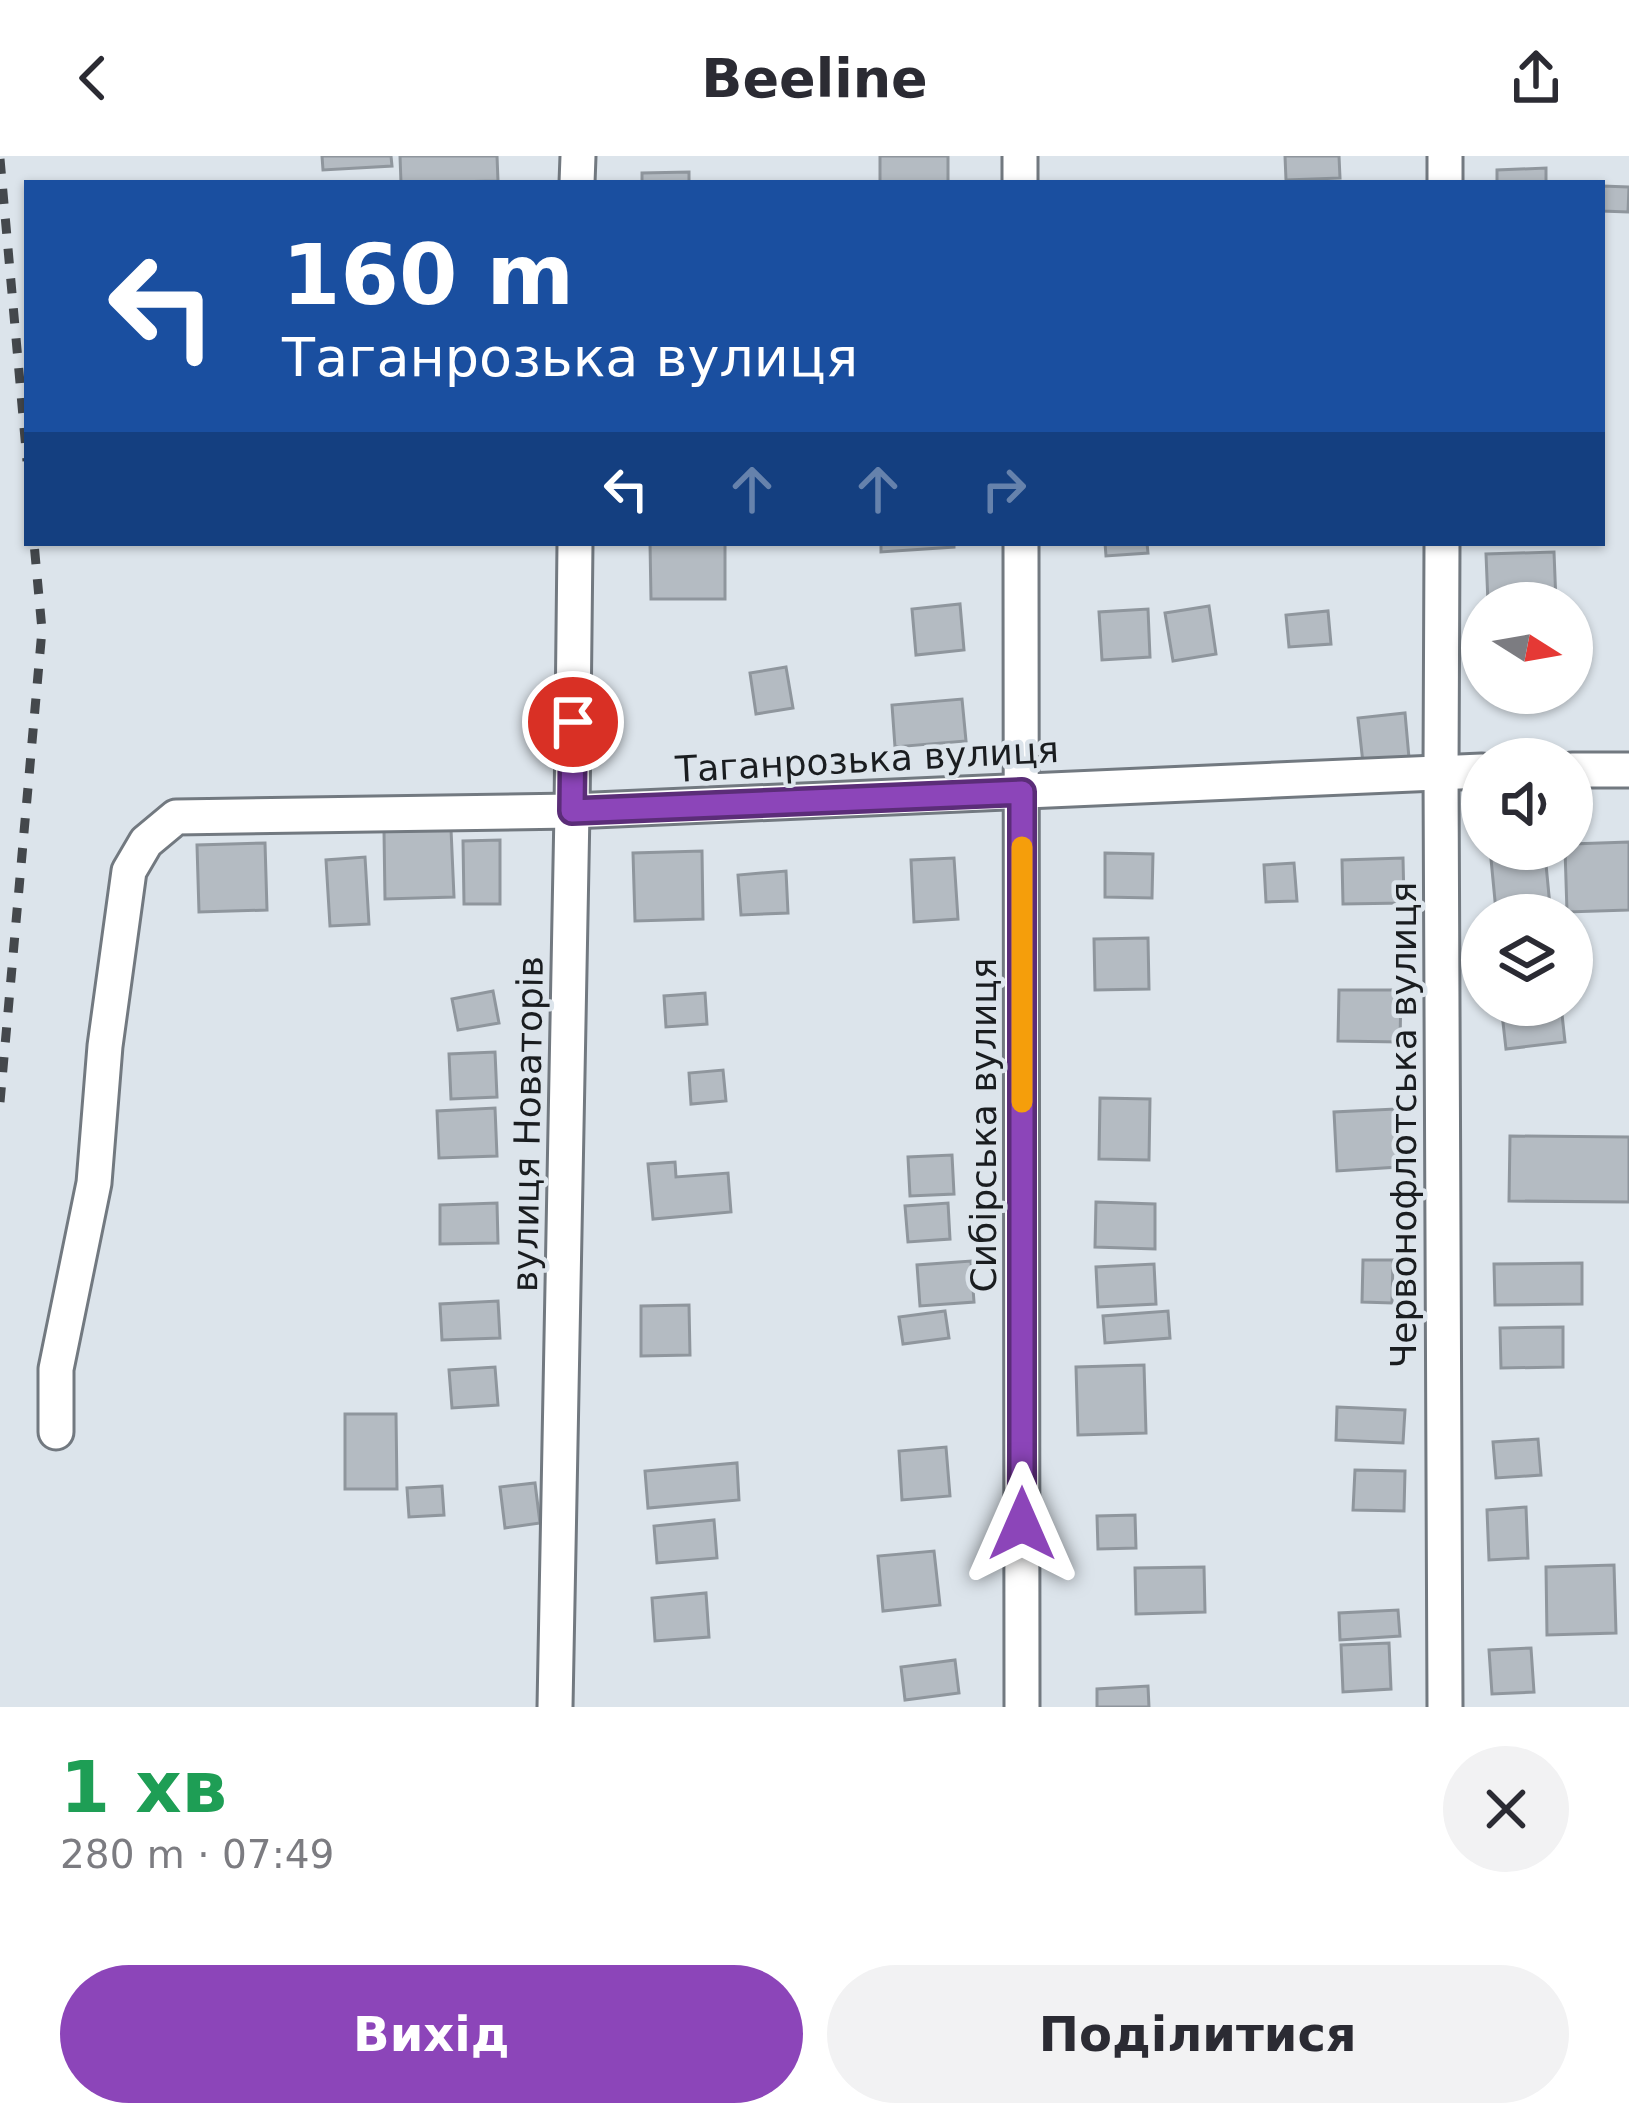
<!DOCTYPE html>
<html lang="uk">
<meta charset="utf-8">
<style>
body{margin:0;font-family:"DejaVu Sans",sans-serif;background:#f2f2f3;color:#2b2b33;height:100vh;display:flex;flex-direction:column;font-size:45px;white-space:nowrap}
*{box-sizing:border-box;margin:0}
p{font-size:39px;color:#7c7c81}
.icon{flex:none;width:66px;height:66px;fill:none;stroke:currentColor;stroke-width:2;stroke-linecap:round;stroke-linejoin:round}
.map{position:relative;height:1551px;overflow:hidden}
.details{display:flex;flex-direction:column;background:#fff;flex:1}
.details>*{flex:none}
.guide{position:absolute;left:24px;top:24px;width:1581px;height:366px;border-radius:0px;box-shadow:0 3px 9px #0004;background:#1a4fa0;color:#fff;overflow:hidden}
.needle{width:78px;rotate:101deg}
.tools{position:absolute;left:1461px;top:426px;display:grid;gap:24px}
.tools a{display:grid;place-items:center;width:132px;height:132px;border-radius:50%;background:#fff;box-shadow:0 3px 9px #0004;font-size:60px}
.pin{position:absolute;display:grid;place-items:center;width:102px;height:102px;color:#fff;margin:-51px;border:6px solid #fff;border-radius:50%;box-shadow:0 3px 12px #0007}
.me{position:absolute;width:132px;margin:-66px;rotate:0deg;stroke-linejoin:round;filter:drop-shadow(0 0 9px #0008)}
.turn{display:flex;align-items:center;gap:42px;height:252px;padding:0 60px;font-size:54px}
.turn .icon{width:156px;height:156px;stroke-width:2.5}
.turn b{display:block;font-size:84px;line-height:102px}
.lanes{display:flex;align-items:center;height:114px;padding:0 60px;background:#0003;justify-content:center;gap:60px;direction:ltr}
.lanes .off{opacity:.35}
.round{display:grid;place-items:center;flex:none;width:126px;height:126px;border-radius:63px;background:#f2f2f3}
.summary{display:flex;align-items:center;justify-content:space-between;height:204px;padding:0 60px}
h1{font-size:72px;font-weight:700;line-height:90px;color:#1e9e55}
.button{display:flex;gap:24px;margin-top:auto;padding:24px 60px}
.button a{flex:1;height:138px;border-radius:72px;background:#8c45b9;color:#fff;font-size:48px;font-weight:700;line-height:138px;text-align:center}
.button a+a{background:#f2f2f3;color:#2b2b33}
header{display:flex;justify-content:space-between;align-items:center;height:156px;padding:0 60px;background:#fff;font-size:54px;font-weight:700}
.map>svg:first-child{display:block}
</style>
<header><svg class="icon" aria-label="back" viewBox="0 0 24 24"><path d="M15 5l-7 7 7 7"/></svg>Beeline<svg class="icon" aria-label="share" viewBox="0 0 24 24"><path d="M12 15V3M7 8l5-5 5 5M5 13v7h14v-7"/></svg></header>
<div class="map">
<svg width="1629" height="1551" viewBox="0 0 1629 1551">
<rect width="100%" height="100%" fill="#dce4eb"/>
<g fill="#b4bbc2" stroke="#8f969d" stroke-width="3">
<polygon points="322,0 391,0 392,10 323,14"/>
<polygon points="400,0 497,0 498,25 401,27"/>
<rect x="880" y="0" width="68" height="27"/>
<polygon points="1285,0 1339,0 1340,22 1286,24"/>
<polygon points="1546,12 1546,27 1497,27 1497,14"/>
<polygon points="689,16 689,27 642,27 642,17"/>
<polygon points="1602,30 1629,31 1628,56 1602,55"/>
<polygon points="650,387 725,387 725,443 651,443"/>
<polygon points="881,387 954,387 954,391 881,396"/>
<polygon points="1105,387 1147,387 1148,397 1106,400"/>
<polygon points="1554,396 1556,447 1488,447 1486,398"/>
<polygon points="960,448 964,494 916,499 912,453"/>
<polygon points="1209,450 1216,498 1173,505 1165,457"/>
<polygon points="1148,453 1150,501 1102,504 1099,456"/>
<polygon points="1328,455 1331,488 1289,491 1286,459"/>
<polygon points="786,511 793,552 756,558 750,517"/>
<polygon points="962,543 966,585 895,591 892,549"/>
<polygon points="1405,557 1409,602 1363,607 1358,562"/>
<polygon points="451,673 454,741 385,743 384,675"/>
<polygon points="500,684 500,748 464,748 463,685"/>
<polygon points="1629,686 1629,754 1567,756 1565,693 1572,693 1572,688"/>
<polygon points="265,687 267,754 199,756 197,689"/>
<polygon points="702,695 703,763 635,765 633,697"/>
<polygon points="1105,697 1153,698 1152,742 1105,741"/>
<polygon points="1545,698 1550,750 1496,755 1491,703"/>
<polygon points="365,701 369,768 330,770 326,704"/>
<polygon points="954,702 958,763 914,766 911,704"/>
<polygon points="1403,702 1404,747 1343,748 1342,704"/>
<polygon points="1294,707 1297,745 1266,746 1264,709"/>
<polygon points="786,715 788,757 741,759 738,719"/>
<polygon points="1148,782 1149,833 1095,834 1094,783"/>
<polygon points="1339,834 1401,834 1400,886 1338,885"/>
<polygon points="493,835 499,867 458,874 452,843"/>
<polygon points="705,837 707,868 666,871 664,840"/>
<polygon points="1501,849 1561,849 1565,886 1506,893"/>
<polygon points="495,896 497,941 451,943 449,898"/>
<polygon points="723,914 726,945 691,948 689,917"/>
<polygon points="1100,942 1150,943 1149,1004 1099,1003"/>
<polygon points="495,952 497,1000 439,1002 437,955"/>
<polygon points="1395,953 1398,1011 1337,1015 1334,956"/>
<polygon points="1510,980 1629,981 1629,1046 1509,1045"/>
<polygon points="952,999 954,1038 910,1040 908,1001"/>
<polygon points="675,1006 676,1021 728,1017 731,1056 653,1063 648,1008"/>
<polygon points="1096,1046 1155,1048 1155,1093 1095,1091"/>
<polygon points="497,1047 498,1087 440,1088 440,1049"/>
<polygon points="948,1047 950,1083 908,1086 905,1050"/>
<polygon points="1363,1104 1393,1104 1392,1147 1362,1146"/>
<polygon points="971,1105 974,1146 920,1150 917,1109"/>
<polygon points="1582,1107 1582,1148 1495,1149 1494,1108"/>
<polygon points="1154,1108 1156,1148 1098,1151 1096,1111"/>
<polygon points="498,1145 500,1182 442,1184 440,1148"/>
<polygon points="689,1149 690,1199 641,1200 641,1150"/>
<polygon points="945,1155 949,1182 903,1188 899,1161"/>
<polygon points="1168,1155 1170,1182 1105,1187 1103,1160"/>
<polygon points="1563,1171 1563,1211 1501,1212 1500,1172"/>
<polygon points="1144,1209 1146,1277 1078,1279 1076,1211"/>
<polygon points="495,1211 498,1249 452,1252 449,1214"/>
<polygon points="1337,1251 1405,1254 1403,1287 1336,1284"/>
<polygon points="345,1258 396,1258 397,1333 345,1333"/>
<polygon points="1538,1283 1541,1319 1496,1322 1493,1286"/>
<polygon points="946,1291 950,1340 902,1344 899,1295"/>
<polygon points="737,1307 739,1344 648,1352 645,1315"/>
<polygon points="1355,1314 1405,1315 1404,1355 1353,1354"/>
<polygon points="535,1327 540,1367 505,1372 500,1331"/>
<polygon points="442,1330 444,1359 409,1361 407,1332"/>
<polygon points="1526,1351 1528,1402 1489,1404 1487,1354"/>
<polygon points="1135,1359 1136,1392 1098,1393 1097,1360"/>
<polygon points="714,1364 717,1402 657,1407 654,1370"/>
<polygon points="934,1395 940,1449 883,1455 878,1400"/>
<polygon points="1614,1409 1616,1477 1547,1479 1546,1411"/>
<polygon points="1204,1411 1205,1456 1136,1458 1135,1412"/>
<polygon points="706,1437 709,1481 655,1485 652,1442"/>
<polygon points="1398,1454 1400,1480 1340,1484 1339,1457"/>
<polygon points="1389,1487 1391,1533 1343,1536 1341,1489"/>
<polygon points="1531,1492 1534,1536 1492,1538 1489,1494"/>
<polygon points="955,1504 959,1537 905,1544 901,1511"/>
<polygon points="1148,1530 1149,1551 1097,1551 1097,1533"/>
</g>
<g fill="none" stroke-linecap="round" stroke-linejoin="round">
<g stroke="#727980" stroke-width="39">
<g id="street">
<polyline points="1020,0 1020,27"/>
<polyline points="577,27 578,0"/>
<polyline points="1445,27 1445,0"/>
<polyline points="1021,387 1022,1551"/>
<polyline points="1442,387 1441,615 1445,1551"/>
<polyline points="1572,614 1629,614"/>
<polyline points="56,1276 56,1213 94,1027 105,890 129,715 146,686 176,661 572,655 1482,615"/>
<polyline points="555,1551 572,655 575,387"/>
</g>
</g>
<use href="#street" stroke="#fff" stroke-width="33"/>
<g stroke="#44484c" stroke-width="9" stroke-dasharray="15 15" stroke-linecap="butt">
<polyline points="0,3 27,305"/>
<polyline points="0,946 42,474 34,387"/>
</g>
</g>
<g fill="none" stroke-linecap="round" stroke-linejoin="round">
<g stroke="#5b2d78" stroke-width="30">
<polyline id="route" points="573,566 572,655 1022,636 1022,1368"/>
</g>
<use href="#route" stroke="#8c45b9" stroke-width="21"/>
<polyline stroke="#f59e0b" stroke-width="21" points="1022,691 1022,946"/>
</g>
<g text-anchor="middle" stroke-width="9" stroke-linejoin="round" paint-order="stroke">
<g font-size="36" fill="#1a1d20" stroke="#dce4eb">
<text transform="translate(867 603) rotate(-3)" y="13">Таганрозька вулиця</text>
<text transform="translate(527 968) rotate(-89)" y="13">вулиця Новаторів</text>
<text transform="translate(983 969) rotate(-90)" y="13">Сибірська вулиця</text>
<text transform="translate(1403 969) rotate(-90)" y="13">Червонофлотська вулиця</text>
</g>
</g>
</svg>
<div class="tools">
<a><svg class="needle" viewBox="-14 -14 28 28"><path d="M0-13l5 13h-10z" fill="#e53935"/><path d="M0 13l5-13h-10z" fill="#7c7c81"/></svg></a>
<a><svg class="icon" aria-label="sound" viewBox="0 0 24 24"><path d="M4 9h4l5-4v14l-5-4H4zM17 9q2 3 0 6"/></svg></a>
<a><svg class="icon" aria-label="layers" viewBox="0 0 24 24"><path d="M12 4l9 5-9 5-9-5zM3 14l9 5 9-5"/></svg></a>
</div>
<div class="pin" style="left:573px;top:566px;background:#d93025"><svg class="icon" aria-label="arrive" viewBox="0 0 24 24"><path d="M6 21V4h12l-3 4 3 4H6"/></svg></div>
<svg class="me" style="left:1022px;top:1368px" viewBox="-20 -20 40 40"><path d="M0-17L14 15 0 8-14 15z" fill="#8c45b9" stroke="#fff" stroke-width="4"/></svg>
<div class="guide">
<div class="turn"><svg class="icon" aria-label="left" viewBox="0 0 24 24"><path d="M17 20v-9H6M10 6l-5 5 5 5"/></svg><div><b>160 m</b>Таганрозька вулиця</div></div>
<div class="lanes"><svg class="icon" aria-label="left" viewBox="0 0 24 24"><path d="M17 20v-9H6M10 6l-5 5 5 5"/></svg><svg class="icon off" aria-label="ahead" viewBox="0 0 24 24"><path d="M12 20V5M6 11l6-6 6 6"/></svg><svg class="icon off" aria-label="ahead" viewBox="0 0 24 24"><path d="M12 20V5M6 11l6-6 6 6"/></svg><svg class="icon off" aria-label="right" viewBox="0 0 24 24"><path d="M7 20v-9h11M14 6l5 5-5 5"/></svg></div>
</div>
</div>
<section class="details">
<div class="summary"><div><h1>1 хв</h1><p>280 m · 07:49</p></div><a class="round"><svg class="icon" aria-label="close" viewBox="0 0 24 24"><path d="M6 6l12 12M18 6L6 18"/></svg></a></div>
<div class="button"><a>Вихід</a><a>Поділитися</a></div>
</section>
